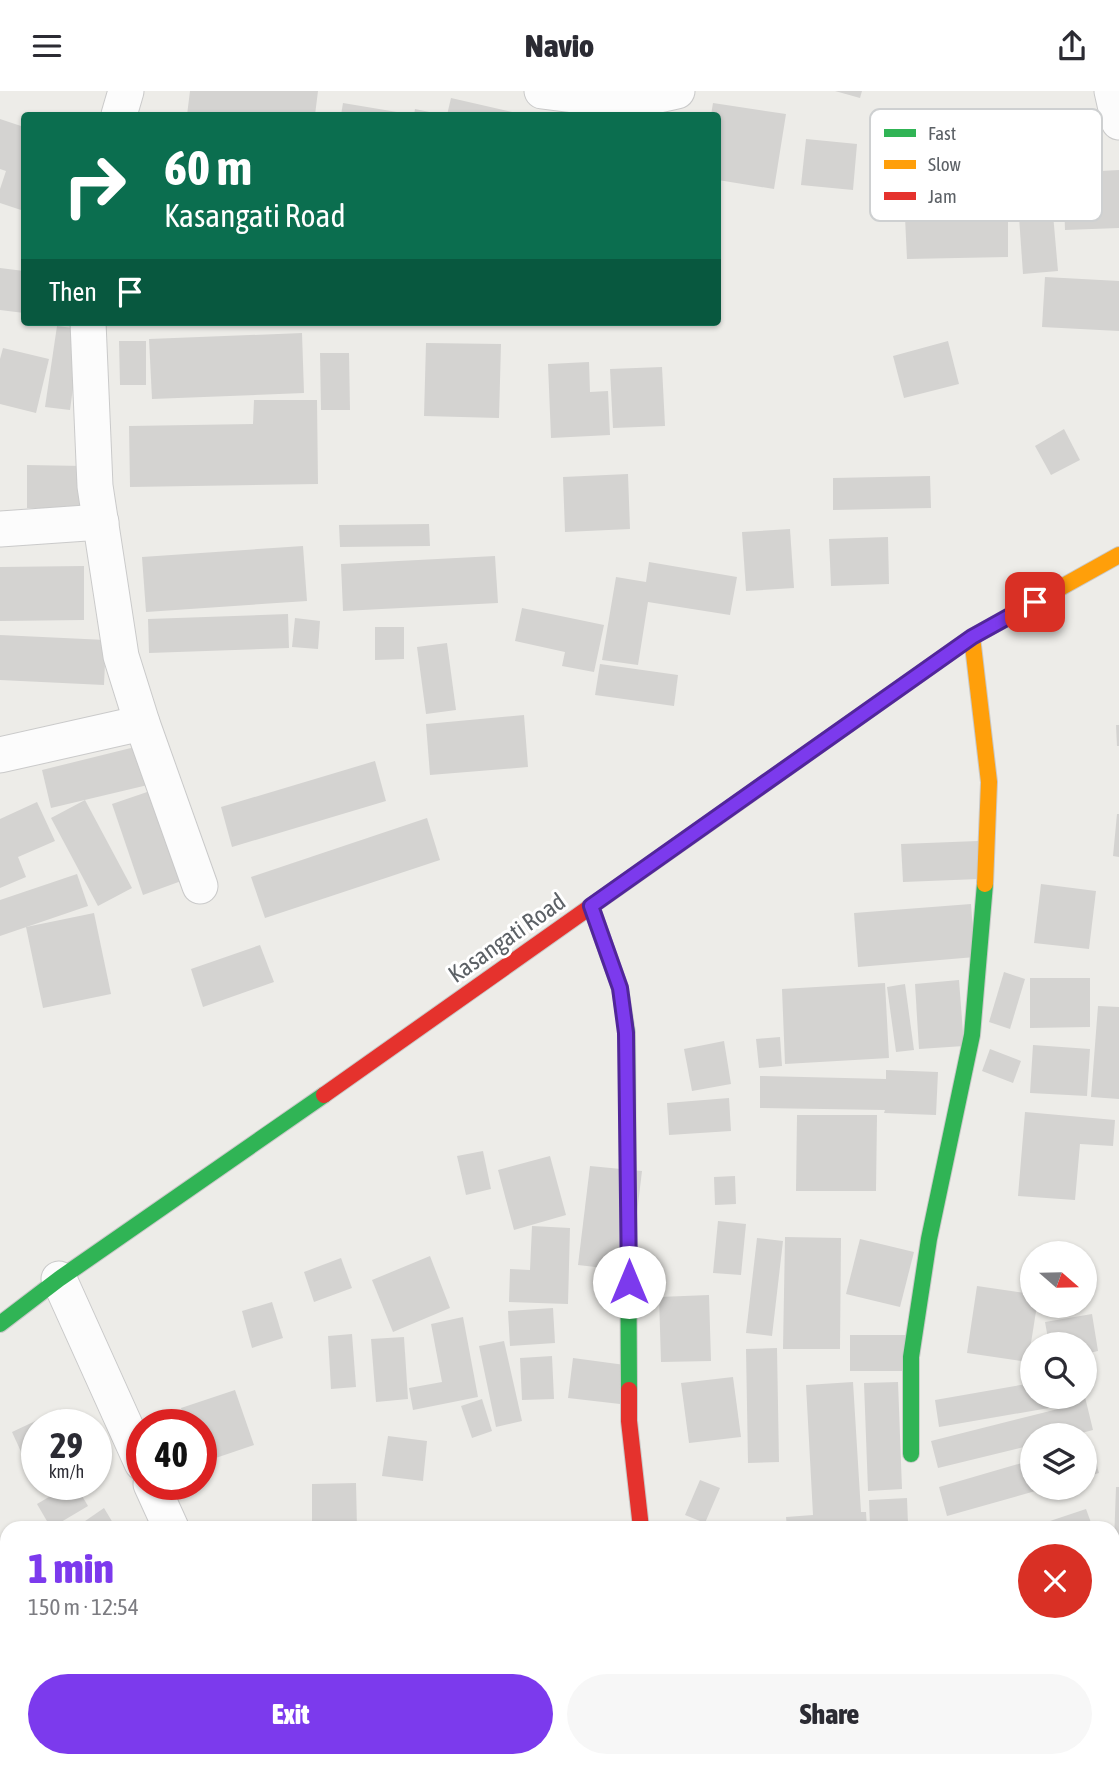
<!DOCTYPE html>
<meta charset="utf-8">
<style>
body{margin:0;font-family:"Asap Condensed",sans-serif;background:#f7f7f7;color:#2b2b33;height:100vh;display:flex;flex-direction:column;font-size:26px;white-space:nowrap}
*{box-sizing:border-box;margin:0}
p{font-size:23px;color:#7c7c81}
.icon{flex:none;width:38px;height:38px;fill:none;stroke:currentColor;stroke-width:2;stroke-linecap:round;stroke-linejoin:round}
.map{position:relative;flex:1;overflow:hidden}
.details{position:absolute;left:0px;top:1430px;width:1120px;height:247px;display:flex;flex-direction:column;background:#fff;border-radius:21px 21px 0 0;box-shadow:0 2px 5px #0004}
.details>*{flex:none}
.guide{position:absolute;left:21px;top:21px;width:700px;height:214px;border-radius:7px;box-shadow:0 2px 5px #0004;background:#0b6e4f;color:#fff;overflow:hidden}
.needle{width:46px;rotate:110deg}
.buttons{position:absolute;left:1020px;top:1150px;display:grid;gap:14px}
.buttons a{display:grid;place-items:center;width:77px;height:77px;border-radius:50%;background:#fff;box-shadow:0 2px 5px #0004;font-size:35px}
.speed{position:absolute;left:21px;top:1318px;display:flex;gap:14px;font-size:35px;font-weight:700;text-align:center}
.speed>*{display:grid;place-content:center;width:91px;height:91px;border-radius:50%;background:#fff;box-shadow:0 2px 5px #0004;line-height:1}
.speed small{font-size:18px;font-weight:400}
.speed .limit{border:10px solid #d22;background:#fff;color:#111}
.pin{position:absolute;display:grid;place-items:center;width:60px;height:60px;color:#fff;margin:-30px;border-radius:14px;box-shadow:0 4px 10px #0006}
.me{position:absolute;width:77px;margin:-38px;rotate:0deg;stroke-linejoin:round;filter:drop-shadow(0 0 5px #0008)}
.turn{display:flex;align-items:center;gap:24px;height:147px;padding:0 28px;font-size:32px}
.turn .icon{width:91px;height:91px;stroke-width:2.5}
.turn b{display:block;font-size:49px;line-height:60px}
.then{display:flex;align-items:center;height:66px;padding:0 28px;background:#0003;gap:14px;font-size:26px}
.round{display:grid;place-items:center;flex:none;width:74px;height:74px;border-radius:37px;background:#f7f7f7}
.overview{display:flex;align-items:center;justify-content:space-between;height:119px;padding:0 28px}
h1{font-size:42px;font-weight:800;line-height:52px;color:#7c3aed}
.action{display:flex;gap:14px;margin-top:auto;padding:14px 28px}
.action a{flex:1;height:80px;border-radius:42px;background:#7c3aed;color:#fff;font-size:28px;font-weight:800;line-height:80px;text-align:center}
.action a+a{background:#f7f7f7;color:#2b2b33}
header{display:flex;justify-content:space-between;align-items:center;height:91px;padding:0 28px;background:#fff;font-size:32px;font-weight:800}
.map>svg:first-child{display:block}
</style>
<header><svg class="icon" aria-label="menu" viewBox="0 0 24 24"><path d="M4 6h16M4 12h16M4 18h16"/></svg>Navio<svg class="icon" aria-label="share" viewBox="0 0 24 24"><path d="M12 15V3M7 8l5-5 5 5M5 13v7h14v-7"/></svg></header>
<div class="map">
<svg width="1119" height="1675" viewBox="0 0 1119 1675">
<rect width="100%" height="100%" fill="#edece8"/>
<g fill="#d4d3d1">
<polygon points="190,0 318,0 315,24 187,24"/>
<polygon points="835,0 862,0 860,7"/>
<polygon points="451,7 521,23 520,24 447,24"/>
<polygon points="343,12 403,22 402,24 341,24"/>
<polygon points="713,12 786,23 774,98 718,89 718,24 711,24"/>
<polygon points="415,18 439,23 439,24 414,24"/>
<polygon points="0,28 24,36 24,120 0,112 0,98 6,80 0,78"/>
<polygon points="806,48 857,53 853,99 801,94"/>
<polygon points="1119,79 1119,137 1065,139 1063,82"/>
<polygon points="1053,123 1058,180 1023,183 1019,126"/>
<polygon points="1008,124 1008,166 907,168 905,126"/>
<polygon points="0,177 24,180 24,222 0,219"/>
<polygon points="1045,186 1119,190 1119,240 1042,236"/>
<polygon points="57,235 81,238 70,319 45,316"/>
<polygon points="302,242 304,302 152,308 149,248"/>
<polygon points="119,250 146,250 146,294 120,294"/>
<polygon points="948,250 959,293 904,307 893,265"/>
<polygon points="426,252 501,253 499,327 424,325"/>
<polygon points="3,257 49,268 36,322 0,313 0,268"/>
<polygon points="320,262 349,262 350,319 321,319"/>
<polygon points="589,271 590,301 608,300 610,344 551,347 548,273"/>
<polygon points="662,276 665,335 613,337 610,278"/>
<polygon points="254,309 317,309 318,393 130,396 129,335 253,333"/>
<polygon points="1064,338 1080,369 1051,384 1035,355"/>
<polygon points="27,374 84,375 83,418 27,417"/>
<polygon points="628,383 630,438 565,441 563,386"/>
<polygon points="930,385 931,417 833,419 833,387"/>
<polygon points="429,433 430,455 340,456 339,434"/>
<polygon points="790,438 794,497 746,500 742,441"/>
<polygon points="888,446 889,493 831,495 829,448"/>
<polygon points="303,455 307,510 146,521 142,466"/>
<polygon points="495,465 498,512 343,520 341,473"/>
<polygon points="649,471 737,486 730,524 648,511 638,574 602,569 616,486 646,491"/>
<polygon points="84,475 84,529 0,530 0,476"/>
<polygon points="522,517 604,534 594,581 562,575 565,561 515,550"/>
<polygon points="288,523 289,557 149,562 148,528"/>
<polygon points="295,527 320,530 318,558 292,556"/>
<polygon points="375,536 404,536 404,568 375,569"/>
<polygon points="0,544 106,549 104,594 0,589"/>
<polygon points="447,552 456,619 426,623 417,556"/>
<polygon points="600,573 678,584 674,615 595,604"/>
<polygon points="524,624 528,676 430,684 426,633"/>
<polygon points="1116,634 1119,634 1119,655 1117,655"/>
<polygon points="143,654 152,693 51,717 42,679"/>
<polygon points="375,670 386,710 232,756 221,716"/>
<polygon points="153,699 184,789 143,804 112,713"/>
<polygon points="85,709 132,797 98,815 51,727"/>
<polygon points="37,711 55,750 18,766 26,786 0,797 0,728"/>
<polygon points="1117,723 1119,723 1119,766 1113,765"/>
<polygon points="427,727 440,769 265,827 251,786"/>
<polygon points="978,750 979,788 903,791 901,753"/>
<polygon points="77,783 88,815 0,845 0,809"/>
<polygon points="1041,793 1096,800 1089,858 1034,852"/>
<polygon points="971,813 975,866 858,876 854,822"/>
<polygon points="94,822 111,903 43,917 26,836"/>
<polygon points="260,854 274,891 203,916 191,878"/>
<polygon points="1004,881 1025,888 1010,938 989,931"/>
<polygon points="1030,887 1090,887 1090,936 1030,937"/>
<polygon points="959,889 964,955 919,958 915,893"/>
<polygon points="885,892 889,967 785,973 782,898"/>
<polygon points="905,893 914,959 896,961 887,896"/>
<polygon points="1098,915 1119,916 1119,1008 1091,1006"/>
<polygon points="780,946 782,975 759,977 756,948"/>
<polygon points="724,950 731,993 692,1000 684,958"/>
<polygon points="1033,954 1090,958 1087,1005 1030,1002"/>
<polygon points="990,958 1021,970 1013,992 982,980"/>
<polygon points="886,979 938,981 936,1024 884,1022 885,1019 760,1017 760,985 886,988"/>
<polygon points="729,1007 731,1040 669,1044 667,1012"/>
<polygon points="1025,1021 1115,1029 1113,1055 1080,1053 1075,1109 1018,1105"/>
<polygon points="797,1024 877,1024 876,1100 796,1100"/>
<polygon points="483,1060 491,1098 466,1104 457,1065"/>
<polygon points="550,1065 566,1124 514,1139 498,1079"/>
<polygon points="590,1075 642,1080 630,1180 578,1174"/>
<polygon points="735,1085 736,1113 715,1114 714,1086"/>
<polygon points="718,1130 746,1133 741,1184 713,1182"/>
<polygon points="532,1135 570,1137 568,1213 509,1211 510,1178 530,1179"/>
<polygon points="785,1146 841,1147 840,1258 783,1258"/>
<polygon points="757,1147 783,1150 772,1245 746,1242"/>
<polygon points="860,1148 914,1161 900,1216 846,1203"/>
<polygon points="430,1165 450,1217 393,1241 372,1189"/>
<polygon points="341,1167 352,1197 314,1211 304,1181"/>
<polygon points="977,1195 1032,1203 1032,1214 1037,1214 1028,1271 967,1262"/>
<polygon points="709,1204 711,1270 661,1271 659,1206"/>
<polygon points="272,1211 283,1247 252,1257 242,1220"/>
<polygon points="553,1217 555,1252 510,1255 508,1220"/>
<polygon points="1092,1223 1098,1260 1085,1263 1085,1253 1049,1253 1045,1231"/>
<polygon points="463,1226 478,1306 413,1319 409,1297 442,1291 431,1233"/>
<polygon points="352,1243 356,1296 331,1298 328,1245"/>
<rect x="850" y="1244" width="57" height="36"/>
<polygon points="404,1246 408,1308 376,1311 371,1248"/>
<polygon points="504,1250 522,1330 496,1336 479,1255"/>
<polygon points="777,1257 779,1371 748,1372 746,1258"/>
<polygon points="552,1265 554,1308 522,1309 520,1267"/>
<polygon points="573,1267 625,1274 620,1313 568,1307"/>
<polygon points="733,1286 741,1346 689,1352 681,1292"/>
<polygon points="853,1291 861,1421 866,1421 867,1437 787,1437 786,1426 813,1424 806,1294"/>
<polygon points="898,1291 902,1398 868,1400 864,1292"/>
<polygon points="1032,1292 1032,1306 1047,1306 1049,1317 939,1336 935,1309"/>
<polygon points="235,1299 254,1354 201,1372 201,1334 186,1334 181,1317"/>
<polygon points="1056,1306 1085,1306 1093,1339 1074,1344 1032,1344 1032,1354 938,1377 931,1350 1058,1318"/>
<polygon points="482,1308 492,1340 472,1347 461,1315"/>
<polygon points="61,1318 68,1334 37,1334 37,1385 33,1387 12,1341"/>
<polygon points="388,1345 427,1350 423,1390 382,1385"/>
<polygon points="1091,1353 1099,1382 1085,1386 1085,1354"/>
<polygon points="1032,1369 1032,1396 1046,1397 947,1425 939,1396"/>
<polygon points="700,1389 720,1397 705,1432 685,1424"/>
<polygon points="356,1392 357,1437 312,1437 312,1393"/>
<polygon points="71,1393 75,1393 88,1415 51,1437 37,1413"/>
<polygon points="1116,1396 1119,1396 1119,1479 1113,1479"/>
<polygon points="907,1407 908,1433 870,1435 869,1409"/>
<polygon points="104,1417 116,1437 75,1437"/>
<polygon points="1086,1418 1093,1437 1039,1437 1038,1434"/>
<polygon points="0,1473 7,1484 7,1504 0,1508"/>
<rect x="1113" y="1591" width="6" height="30"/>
<polygon points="1113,1626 1119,1626 1119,1675 1090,1675 1090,1670 1113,1670"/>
<polygon points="189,1670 238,1670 241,1675 177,1675"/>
<polygon points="402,1670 438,1670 438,1675 403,1675"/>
<polygon points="450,1670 501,1670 502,1675 451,1675"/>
<polygon points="972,1670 1007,1670 1006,1675 971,1675"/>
<polygon points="1031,1670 1083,1670 1082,1675 1031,1675"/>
</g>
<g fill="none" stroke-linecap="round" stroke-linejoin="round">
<g stroke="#cacaca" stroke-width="37">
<g id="street">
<polyline points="542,0 628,11 677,0"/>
<polyline points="1112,0 1119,31"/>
<polyline points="119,24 126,0"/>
<polyline points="88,231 95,395 121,565 142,632 200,795"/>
<polyline points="0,438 101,431"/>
<polyline points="0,664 142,632"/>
<polyline points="59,1188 142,1372"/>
<polyline points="151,1393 171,1437"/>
<polyline points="265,1670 267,1675"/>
<polyline points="609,1675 609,1670"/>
</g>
</g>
<g stroke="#c9c9c8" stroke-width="18">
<g id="fast">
<polyline points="591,815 620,897 627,942 629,1299"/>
<polyline points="0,1233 59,1188 324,1004"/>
<polyline points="911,1363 911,1266 929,1148 972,944 985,793"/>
</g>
</g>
<g stroke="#c9c9c8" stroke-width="18">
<g id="slow">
<polyline points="972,546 989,691 985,793"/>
<polyline points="767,691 972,546 1119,464"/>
</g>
</g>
<g stroke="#c9c9c8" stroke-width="18">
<g id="jam">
<polyline points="324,1004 767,691"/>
<polyline points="629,1299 629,1330 641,1437"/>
</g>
</g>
<use href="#street" stroke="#fcfcfc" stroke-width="35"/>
<use href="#fast" stroke="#30b455" stroke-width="16"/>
<use href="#slow" stroke="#ff9f0a" stroke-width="16"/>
<use href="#jam" stroke="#e5322d" stroke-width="16"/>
</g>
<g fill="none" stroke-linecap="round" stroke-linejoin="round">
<g stroke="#51269a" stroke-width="18">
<polyline id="route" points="629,1191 626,942 620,897 591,815 972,546 1035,511"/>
</g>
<use href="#route" stroke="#7c3aed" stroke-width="12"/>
</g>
<g text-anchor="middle" stroke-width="6" stroke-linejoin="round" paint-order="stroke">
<g font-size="24" fill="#5c6166" stroke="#fff">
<text transform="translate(507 847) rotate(-35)" y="8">Kasangati Road</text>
</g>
</g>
<rect x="870" y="18" width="232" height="112" rx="10" fill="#fff" stroke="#ced0d1" stroke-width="2"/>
<rect x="884" y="38" width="32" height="8" fill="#30b455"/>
<rect x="884" y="69" width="32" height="9" fill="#ff9f0a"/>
<rect x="884" y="101" width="32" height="8" fill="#e5322d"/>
<g font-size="19" fill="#5c6166">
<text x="928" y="49">Fast</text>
<text x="928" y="80">Slow</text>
<text x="928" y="112">Jam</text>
</g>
</svg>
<div class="buttons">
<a><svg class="needle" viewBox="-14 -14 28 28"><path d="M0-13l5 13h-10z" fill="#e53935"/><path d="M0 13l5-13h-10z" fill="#7c7c81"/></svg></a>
<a><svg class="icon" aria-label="search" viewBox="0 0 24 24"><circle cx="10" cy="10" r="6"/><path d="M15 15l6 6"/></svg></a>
<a><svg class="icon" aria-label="layers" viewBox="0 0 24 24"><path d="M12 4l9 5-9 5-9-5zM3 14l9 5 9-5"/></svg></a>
</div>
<div class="speed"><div>29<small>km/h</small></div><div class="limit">40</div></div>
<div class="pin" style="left:1035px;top:511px;background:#d93025"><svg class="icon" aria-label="arrive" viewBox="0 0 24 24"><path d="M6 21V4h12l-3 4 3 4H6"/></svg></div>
<svg class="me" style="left:629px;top:1191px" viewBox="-20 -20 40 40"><circle r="19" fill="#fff"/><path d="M0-13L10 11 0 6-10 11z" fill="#7c3aed"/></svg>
<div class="guide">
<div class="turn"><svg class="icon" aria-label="right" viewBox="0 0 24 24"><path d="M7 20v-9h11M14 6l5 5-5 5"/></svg><div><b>60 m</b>Kasangati Road</div></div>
<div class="then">Then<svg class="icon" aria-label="arrive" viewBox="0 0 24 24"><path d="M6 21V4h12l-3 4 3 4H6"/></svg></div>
</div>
<section class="details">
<div class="overview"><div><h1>1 min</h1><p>150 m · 12:54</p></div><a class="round" style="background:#d93025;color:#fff"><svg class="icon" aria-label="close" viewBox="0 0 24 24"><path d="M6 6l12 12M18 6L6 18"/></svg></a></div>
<div class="action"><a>Exit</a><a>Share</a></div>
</section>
</div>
